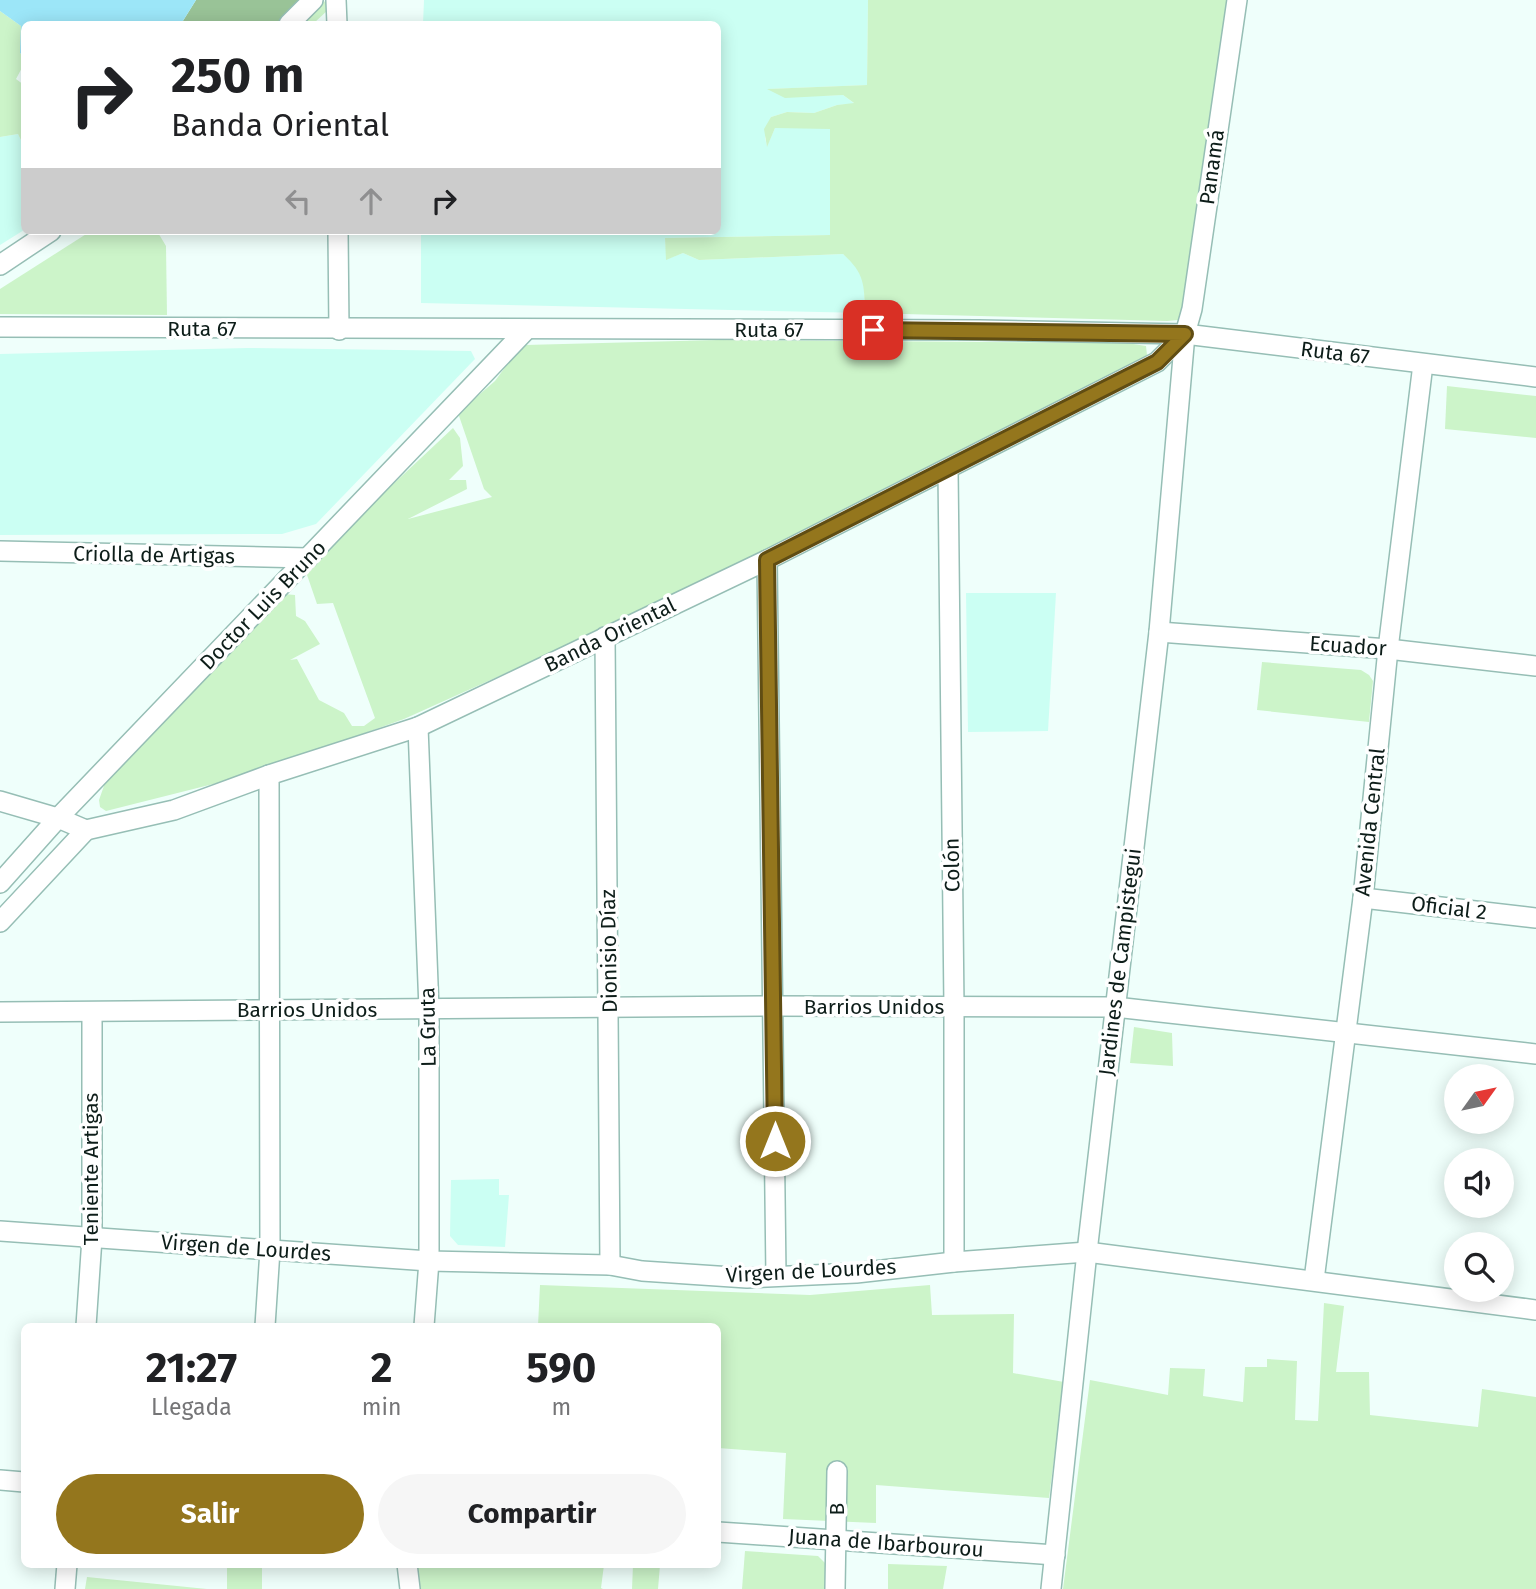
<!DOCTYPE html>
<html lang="es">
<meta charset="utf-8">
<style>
body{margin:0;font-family:"Fira Sans",sans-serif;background:#f6f6f6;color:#202124;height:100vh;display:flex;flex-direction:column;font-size:26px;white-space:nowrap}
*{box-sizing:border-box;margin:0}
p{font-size:23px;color:#757577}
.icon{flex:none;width:38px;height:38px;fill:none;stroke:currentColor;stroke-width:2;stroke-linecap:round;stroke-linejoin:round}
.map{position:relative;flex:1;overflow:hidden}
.side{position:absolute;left:21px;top:1323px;width:700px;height:245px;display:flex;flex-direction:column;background:#fff;border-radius:10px;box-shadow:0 4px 18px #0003}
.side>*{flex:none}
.hud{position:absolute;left:21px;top:21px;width:700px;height:214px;border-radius:10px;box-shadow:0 4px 18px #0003;background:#fff;color:#202124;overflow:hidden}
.needle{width:46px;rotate:57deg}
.buttons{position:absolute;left:1444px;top:1064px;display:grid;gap:14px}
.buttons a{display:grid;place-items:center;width:70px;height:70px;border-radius:50%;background:#fff;box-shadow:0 4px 18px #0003;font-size:35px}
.pin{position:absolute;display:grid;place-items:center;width:60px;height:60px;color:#fff;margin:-30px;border-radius:14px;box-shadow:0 4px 10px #0006}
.me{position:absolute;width:77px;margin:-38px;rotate:0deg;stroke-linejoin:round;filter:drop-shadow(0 0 5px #0008)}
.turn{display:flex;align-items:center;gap:24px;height:147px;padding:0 35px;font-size:32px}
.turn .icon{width:91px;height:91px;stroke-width:2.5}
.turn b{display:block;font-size:49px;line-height:60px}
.lanes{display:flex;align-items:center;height:66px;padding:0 35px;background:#0003;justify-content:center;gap:35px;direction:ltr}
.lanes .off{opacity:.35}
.eta{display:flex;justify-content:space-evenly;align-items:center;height:119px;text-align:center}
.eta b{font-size:42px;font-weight:700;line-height:49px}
.primary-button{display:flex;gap:14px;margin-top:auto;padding:14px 35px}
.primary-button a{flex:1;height:80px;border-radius:42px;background:#94761d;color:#fff;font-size:28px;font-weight:700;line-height:80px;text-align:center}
.primary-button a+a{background:#f6f6f6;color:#202124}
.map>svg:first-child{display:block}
</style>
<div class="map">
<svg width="1536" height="1589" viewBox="0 0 1536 1589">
<rect width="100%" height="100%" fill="#effffb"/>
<g fill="#cbfff3">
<polygon points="424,0 868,0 867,85 769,89 816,96 843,95 855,104 837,105 814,113 787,112 771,117 765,138 767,146 775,128 830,128 830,235 665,238 667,259 683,253 699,260 843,254 858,267 864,283 865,313 421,303 421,231 718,231 718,24 423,24"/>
<polygon points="18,134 24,146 24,230 0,245 0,137"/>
<polygon points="247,348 471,351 475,359 316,524 282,534 0,535 0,354"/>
<polygon points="966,593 1056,593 1048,731 968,732"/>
<polygon points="499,1179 499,1195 509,1195 505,1247 458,1245 450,1236 451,1180"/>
</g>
<g fill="#ccf4c9">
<polygon points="326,0 329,9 313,24 303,24"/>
<path d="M 868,0 L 1227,0 L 1199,189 L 1184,313 L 1178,320 L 1167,321 L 865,313 C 864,284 865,274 843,254 L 699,260 L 683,253 L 666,260 L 665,238 L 830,235 L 830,129 L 775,128 L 767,147 L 764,129 L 771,117 L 787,112 L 814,113 L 837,105 L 854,103 L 843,95 L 785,98 L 767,89 L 867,85 Z"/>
<polygon points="0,11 21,26 20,53 24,56 24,64 16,79 24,85 24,146 18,134 0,137"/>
<polygon points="91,231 157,231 166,246 167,315 0,314 0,289"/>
<polygon points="718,340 1127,343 1146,346 1147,355 1132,367 893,484 757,560 404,719 245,776 106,811 100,807 99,800 105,783 157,723 284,594 295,595 296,616 305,621 320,644 290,660 297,659 319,700 344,713 352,726 364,726 375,718 333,603 317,604 306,572 373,503 453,428 460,438 463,466 449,480 466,480 467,489 408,519 492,497 484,489 458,413 495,381 519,348 525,345"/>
<polygon points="1447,386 1536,396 1536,438 1445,429"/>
<polygon points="1262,662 1361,670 1369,675 1373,681 1369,722 1257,710"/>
<polygon points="1134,1027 1172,1033 1173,1066 1130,1063"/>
<polygon points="540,1285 810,1295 930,1285 932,1315 1014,1314 1013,1373 1064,1382 1049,1498 876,1485 876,1523 783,1519 786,1453 718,1448 718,1326 538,1326"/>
<polygon points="1324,1303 1344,1306 1336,1372 1369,1372 1370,1415 1478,1427 1482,1389 1536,1397 1536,1589 1063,1589 1090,1380 1168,1395 1170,1368 1205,1369 1203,1396 1243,1402 1245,1367 1267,1367 1267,1359 1297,1361 1295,1420 1318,1421"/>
<polygon points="745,1551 818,1556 825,1563 826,1589 742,1589"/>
<polygon points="888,1564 947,1566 943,1589 888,1589"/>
<rect x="227" y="1565" width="35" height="24"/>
<polygon points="415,1565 604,1565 601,1588 603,1589 416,1589"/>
<polygon points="633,1565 660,1565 658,1589 632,1589"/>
<polygon points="87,1577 207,1589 85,1589"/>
</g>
<polygon fill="#99c397" points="196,0 300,0 277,24 181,24"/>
<polygon fill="#9ce6f8" points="0,0 196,0 181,24 24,24 24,56 20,53 21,26 0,11"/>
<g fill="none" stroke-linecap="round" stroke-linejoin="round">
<g stroke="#96beb5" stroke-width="22">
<g id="minor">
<polyline points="336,0 337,24"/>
<polyline points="289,24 313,0"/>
<polyline points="338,231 339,330"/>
<polyline points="0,265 51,231"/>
<polyline points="0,327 979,330 1185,334 1536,377"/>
<polyline points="948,469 954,1007 954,1262"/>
<polyline points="0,551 308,558"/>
<polyline points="767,560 776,1276"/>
<polyline points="1159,632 1388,649 1536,666"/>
<polyline points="605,637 610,1265"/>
<polyline points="418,727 429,1009 429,1261 424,1326"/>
<polyline points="0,801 58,818 86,830 174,810 269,775 418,727 767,560 1157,362 1185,334"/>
<polyline points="0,883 58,818 527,329"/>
<polyline points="1363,898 1536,918"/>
<polyline points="0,922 86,830"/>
<polyline points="0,1012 774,1006 1115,1007 1536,1054"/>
<polyline points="0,1231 429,1261 610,1265 642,1271 747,1278 856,1273 954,1262 1087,1252 1536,1310"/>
<polyline points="1314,1280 1363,898 1388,649 1423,364"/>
<polyline points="86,1326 92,1238 92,1012"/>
<polyline points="265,1326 270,1250 269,775"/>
<polyline points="0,1480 24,1482"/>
<polyline points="718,1532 1055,1555"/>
<polyline points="407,1564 410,1589"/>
<polyline points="65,1589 67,1564"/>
<polyline points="835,1589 837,1471"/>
<polyline points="1051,1589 1087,1252 1159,632 1185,334 1192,309 1237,0"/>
</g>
</g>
<use href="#minor" stroke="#fff" stroke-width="19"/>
</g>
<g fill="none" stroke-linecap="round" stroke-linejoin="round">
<g stroke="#604d13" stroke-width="18">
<polyline id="route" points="775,1141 767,560 1157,362 1185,334 873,330"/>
</g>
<use href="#route" stroke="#94761d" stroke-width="12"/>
</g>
<g text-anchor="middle" stroke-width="7" stroke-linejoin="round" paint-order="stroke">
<g font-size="21" fill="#0d1d19" stroke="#fff">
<text transform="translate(1212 167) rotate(-82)" y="7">Panamá</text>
<text x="202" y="336">Ruta 67</text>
<text x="769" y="337">Ruta 67</text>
<text transform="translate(1335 353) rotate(7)" y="7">Ruta 67</text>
<text transform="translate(154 555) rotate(1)" y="7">Criolla de Artigas</text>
<text transform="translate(263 605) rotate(-46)" y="7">Doctor Luis Bruno</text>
<text transform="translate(610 635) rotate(-26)" y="7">Banda Oriental</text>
<text transform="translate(1348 646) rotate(4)" y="7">Ecuador</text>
<text transform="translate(1370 822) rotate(-84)" y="7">Avenida Central</text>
<text transform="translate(952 865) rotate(-91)" y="7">Colón</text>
<text transform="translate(1449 908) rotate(7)" y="7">Oficial 2</text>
<text transform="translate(609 951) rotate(-91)" y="7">Dionisio Díaz</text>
<text transform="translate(1120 962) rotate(-83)" y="7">Jardines de Campistegui</text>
<text x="874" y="1014">Barrios Unidos</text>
<text x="307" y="1017">Barrios Unidos</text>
<text transform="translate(428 1027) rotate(-91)" y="7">La Gruta</text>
<text transform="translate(91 1169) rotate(-90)" y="7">Teniente Artigas</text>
<text transform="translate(246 1248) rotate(4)" y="7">Virgen de Lourdes</text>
<text transform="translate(811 1271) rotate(-3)" y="7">Virgen de Lourdes</text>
<text transform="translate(837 1509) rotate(-90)" y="7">B</text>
<text transform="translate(886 1543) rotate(4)" y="7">Juana de Ibarbourou</text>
</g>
</g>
</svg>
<div class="buttons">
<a><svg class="needle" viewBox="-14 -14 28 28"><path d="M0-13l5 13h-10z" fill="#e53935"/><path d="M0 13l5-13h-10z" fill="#757577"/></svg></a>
<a><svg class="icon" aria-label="sound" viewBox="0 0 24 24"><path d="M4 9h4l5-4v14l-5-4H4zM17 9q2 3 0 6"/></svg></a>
<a><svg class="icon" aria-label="search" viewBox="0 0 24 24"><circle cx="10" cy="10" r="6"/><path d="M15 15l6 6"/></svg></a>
</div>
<div class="pin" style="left:873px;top:330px;background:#d93025"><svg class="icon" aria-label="arrive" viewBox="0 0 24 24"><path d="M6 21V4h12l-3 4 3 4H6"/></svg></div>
<svg class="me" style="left:775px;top:1141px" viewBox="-20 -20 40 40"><circle r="17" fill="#94761d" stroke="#fff" stroke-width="3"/><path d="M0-11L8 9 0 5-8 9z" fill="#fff"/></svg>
<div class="hud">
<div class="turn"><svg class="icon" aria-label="right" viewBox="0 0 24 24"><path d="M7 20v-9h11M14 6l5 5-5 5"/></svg><div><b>250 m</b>Banda Oriental</div></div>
<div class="lanes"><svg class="icon off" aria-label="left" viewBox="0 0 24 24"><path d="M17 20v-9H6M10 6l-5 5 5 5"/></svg><svg class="icon off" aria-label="ahead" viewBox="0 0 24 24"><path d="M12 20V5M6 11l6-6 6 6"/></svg><svg class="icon" aria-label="right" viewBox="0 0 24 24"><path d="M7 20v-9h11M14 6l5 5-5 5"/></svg></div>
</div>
<section class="side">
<div class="eta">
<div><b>21:27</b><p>Llegada</p></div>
<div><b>2</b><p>min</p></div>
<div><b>590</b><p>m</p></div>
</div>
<div class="primary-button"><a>Salir</a><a>Compartir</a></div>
</section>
</div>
